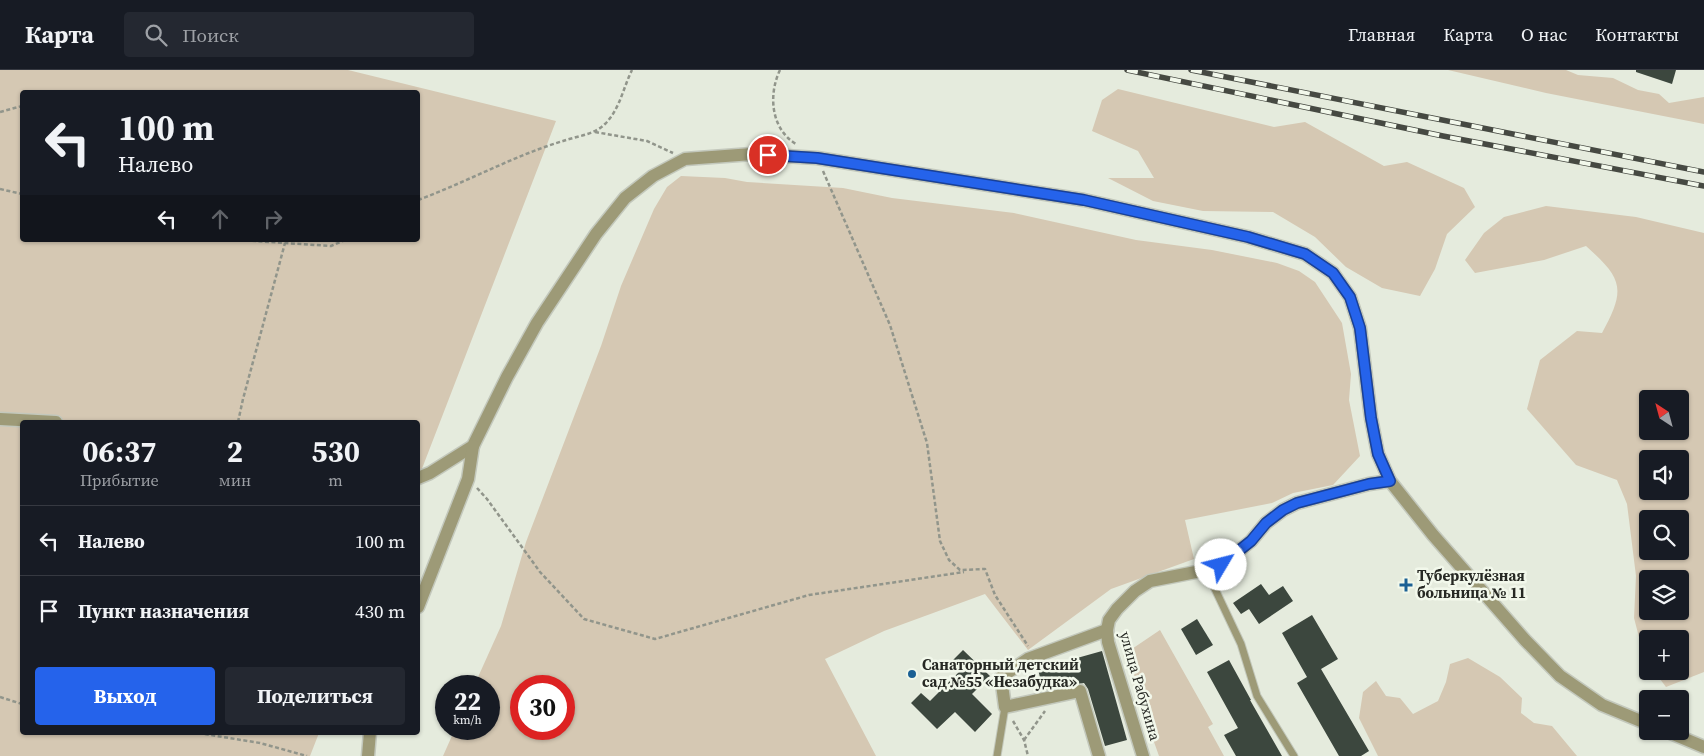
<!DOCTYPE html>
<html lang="ru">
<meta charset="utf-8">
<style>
body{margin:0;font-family:"Source Serif 4",serif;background:#242831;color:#f1f3f6;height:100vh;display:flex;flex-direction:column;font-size:19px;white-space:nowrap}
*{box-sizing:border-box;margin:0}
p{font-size:16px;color:#9ea1a6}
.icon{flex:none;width:28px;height:28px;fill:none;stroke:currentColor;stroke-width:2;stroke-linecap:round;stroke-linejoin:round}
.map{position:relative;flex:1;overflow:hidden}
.sheet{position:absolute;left:20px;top:350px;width:400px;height:315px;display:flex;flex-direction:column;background:#171b24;border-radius:5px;box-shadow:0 1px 4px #0004}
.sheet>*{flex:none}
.hud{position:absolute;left:20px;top:20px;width:400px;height:152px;border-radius:5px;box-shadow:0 1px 4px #0004;background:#171b24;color:#f1f3f6;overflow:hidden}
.needle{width:32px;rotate:324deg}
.buttons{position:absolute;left:1639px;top:320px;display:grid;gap:10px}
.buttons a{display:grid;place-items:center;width:50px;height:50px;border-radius:5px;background:#171b24;box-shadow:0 1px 4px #0004;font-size:25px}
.speed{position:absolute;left:435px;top:605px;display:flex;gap:10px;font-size:25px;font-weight:700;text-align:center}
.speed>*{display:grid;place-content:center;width:65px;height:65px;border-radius:50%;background:#171b24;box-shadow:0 1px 4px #0004;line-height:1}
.speed small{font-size:12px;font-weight:400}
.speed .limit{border:8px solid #d22;background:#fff;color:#111}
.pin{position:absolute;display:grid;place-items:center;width:42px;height:42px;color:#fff;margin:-21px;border:2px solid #fff;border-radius:50%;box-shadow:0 1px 5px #0007}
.me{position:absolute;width:55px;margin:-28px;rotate:53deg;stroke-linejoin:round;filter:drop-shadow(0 0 4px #0008)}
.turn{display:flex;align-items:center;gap:18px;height:105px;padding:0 15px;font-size:22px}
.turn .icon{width:65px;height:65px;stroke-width:2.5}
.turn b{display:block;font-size:35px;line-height:42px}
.lanes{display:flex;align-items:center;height:48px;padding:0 15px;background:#0003;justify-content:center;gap:25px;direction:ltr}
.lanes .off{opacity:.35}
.eta{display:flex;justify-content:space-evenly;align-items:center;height:85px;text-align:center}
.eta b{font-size:30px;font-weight:700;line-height:35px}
.cta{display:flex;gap:10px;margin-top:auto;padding:10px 15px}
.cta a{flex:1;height:58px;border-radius:5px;background:#2563eb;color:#fff;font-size:20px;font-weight:700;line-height:58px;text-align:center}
.cta a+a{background:#242831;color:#f1f3f6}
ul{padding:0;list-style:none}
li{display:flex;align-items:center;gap:15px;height:70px;padding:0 15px;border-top:1px solid #363941}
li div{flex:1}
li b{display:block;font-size:19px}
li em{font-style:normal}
header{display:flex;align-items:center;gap:30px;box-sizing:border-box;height:70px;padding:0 25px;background:#171b24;border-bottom:1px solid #363941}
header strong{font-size:24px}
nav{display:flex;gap:28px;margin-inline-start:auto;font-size:18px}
.search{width:350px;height:45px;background:#242831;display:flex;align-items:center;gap:12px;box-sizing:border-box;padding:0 18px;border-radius:5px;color:#9ea1a6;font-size:19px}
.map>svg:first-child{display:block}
</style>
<header>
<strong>Карта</strong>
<div class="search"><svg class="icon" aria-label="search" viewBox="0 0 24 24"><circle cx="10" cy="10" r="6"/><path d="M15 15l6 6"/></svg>Поиск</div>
<nav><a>Главная</a><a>Карта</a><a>О нас</a><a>Контакты</a></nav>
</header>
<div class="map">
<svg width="1704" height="686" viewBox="0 0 1704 686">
<rect width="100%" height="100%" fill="#e5ebdd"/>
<g fill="#d5c8b3" fill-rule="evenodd">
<path d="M 0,0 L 348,0 L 556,51 L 418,409 L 418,352 L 22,352 L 22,662 L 319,663 L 310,686 L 0,686 ZM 22,22 L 418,22 L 418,170 L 22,170 Z"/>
<polygon points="1448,0 1566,0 1578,5 1613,8 1638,20 1659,24 1669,33 1704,27 1704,54 1546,23"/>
<polygon points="1118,19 1274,57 1305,52 1384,96 1407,92 1464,118 1475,137 1447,164 1435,199 1420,226 1382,218 1346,197 1315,167 1273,142 1203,141 1153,131 1108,108 1154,108 1138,81 1092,61 1102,30"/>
<path d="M 681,106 L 725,108 L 747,112 L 843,118 L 892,128 L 1014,143 L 1136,170 L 1212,180 L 1277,193 L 1299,201 L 1315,212 L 1342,253 L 1351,304 L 1349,330 L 1360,386 L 1333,415 L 1293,423 L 1272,433 L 1185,450 L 1194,489 L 1111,519 L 1028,580 L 985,524 L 884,561 L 825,589 L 876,686 L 443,686 L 455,659 L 489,659 L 489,616 L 474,616 L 501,556 L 526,472 L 601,276 L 621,216 L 654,139 L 667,117 ZM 521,616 L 564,616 L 564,659 L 521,659 Z"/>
<path d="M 1546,136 L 1636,147 L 1704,163 L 1704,602 L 1666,617 L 1654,601 L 1680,601 L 1680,569 L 1648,569 L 1647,593 L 1645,590 L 1634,548 L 1636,506 L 1627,434 L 1617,410 L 1576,395 L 1527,339 L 1540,290 L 1577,261 L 1602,263 C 1626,219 1623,209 1586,176 L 1544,190 L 1475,203 L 1465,190 L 1484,163 L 1504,147 ZM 1648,329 L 1680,329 L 1680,361 L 1648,361 ZM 1648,389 L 1680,389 L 1680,421 L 1648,421 ZM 1648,449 L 1680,449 L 1680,481 L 1648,481 ZM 1648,509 L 1680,509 L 1680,541 L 1648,541 Z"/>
<polygon points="1160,560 1213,654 1208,657 1224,686 1159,686 1123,585"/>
<polygon points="1468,588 1500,607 1522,628 1521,643 1534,653 1552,656 1577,686 1378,686 1359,648 1363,622 1376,611 1386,626 1400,628 1413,644 1438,631 1446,612 1450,594"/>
</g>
<g fill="#3c473e">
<polygon points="1636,0 1676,0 1672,14 1636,2"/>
<polygon points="1261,514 1269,525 1283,516 1293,531 1259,554 1249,539 1241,544 1233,533"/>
<polygon points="1312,545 1338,589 1321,599 1369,681 1361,686 1339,686 1297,613 1307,607 1282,563"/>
<polygon points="1197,549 1213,575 1196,585 1181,559"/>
<polygon points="963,580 990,606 972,624 992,644 975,662 955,642 937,659 911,633 921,623 930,631 962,599 953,590"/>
<polygon points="1102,581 1127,670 1105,676 1088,619 1084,613 1043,620 1038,599"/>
<polygon points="1229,590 1251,630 1250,630 1282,686 1236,686 1224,665 1238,658 1207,602"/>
</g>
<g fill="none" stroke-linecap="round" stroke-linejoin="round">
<g stroke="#c3c8bc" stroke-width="9">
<g id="lane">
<polyline points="1206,500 1241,574 1257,626 1294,686"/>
<polyline points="997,686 1005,637"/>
</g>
</g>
<g stroke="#c3c8bc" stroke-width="15">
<g id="street">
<polyline points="0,349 56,352"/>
<polyline points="418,408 430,403 473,376 507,307 537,253 596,164 625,128 653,106 685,89 752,84 817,88 1084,130 1248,167 1305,184 1333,203 1350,227 1360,258 1371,348 1378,384 1390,411 1433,465 1525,570 1560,606 1602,635 1648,654"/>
<polyline points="418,537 468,409 473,376"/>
<polyline points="1666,661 1704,677"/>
<polyline points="368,686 370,662"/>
<polyline points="1099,686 1080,621 1005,637 1001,607 1028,589 1107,560"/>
<polyline points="1143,686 1108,572 1107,560 1109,550 1117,539 1135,521 1150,511 1206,500 1221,495 1251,471 1266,453 1283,440 1297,433 1369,414 1390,411"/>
</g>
</g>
<g stroke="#91958b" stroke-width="2.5" stroke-dasharray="4 2.5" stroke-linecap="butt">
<path d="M 780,0 C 768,25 771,59 796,74"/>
<polyline points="0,42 22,36"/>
<polyline points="595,62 647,71 673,83"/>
<polyline points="823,101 890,255 927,373 940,471 949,490 960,500 985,499 995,525 1028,576"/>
<polyline points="0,119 22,124"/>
<path d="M 418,130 C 467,112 513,86 563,71 C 577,66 594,65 605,54 C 620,39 623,18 632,0"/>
<polyline points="239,170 331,176 345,170"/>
<polyline points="238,352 243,329 285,173"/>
<polyline points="477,418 487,429 540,502 584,549 655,569 809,525 964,502"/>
<polyline points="0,627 22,634"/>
<polyline points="1013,651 1024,670 1028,686"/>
<polyline points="192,662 260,673 307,686"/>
<polyline points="1024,670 1045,641"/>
</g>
<use href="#lane" stroke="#9d9a77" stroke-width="7"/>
<use href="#street" stroke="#9d9a77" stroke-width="12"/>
<g stroke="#464942" stroke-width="5.5">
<g id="rail">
<polyline points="1127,0 1443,66 1704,116"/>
<polyline points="1191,0 1704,102"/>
</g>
</g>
<use href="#rail" stroke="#f2f8eb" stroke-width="4" stroke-dasharray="11" stroke-linecap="butt"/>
</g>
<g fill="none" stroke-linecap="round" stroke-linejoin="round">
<g stroke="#184099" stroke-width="12">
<polyline id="route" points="768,85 817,88 1084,130 1248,167 1305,184 1333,203 1350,227 1360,258 1371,348 1378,384 1390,411 1369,414 1297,433 1283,440 1266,453 1251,471 1221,495"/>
</g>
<use href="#route" stroke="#2563eb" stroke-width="9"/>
</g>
<g fill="#1b6094" stroke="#f2f8eb" stroke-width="2">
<path d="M1403.5 507.5h5v5h5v5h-5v5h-5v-5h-5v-5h5z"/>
<circle cx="912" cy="604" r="5"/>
</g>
<g text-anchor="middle" stroke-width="5" stroke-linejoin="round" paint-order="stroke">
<g font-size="15" font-weight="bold" fill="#272924" stroke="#f2f8eb" text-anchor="start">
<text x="1417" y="511">Туберкулёзная<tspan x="1417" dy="17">больница № 11</tspan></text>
<text x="922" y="600">Санаторный детский<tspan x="922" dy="17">сад №55 «Незабудка»</tspan></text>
</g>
<g font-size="15" fill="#272924" stroke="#f2f8eb">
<text transform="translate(1140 616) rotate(74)" y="5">улица Рабухина</text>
</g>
</g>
</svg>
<div class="buttons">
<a><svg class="needle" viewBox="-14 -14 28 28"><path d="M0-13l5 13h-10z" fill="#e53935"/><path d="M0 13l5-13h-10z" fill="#9ea1a6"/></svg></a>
<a><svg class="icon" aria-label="sound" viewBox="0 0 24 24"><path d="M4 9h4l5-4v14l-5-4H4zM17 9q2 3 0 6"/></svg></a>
<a><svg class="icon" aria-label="search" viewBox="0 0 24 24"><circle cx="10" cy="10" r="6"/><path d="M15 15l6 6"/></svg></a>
<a><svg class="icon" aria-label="layers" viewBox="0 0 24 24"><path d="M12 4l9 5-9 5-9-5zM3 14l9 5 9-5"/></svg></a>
<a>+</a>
<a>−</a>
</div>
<div class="speed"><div>22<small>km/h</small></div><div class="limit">30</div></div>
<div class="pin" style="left:768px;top:85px;background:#d93025"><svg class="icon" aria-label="arrive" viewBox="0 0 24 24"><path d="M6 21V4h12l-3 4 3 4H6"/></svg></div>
<svg class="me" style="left:1221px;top:495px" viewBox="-20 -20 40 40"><circle r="19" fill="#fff"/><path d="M0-13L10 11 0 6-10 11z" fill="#2563eb"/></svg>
<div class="hud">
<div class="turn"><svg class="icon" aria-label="left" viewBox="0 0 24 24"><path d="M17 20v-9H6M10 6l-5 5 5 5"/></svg><div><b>100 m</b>Налево</div></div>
<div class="lanes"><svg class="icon" aria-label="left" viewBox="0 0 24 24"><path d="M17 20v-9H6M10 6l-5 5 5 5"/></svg><svg class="icon off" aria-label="ahead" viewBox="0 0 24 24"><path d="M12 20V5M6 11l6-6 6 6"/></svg><svg class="icon off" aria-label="right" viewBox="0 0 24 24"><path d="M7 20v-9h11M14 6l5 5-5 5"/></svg></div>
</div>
<section class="sheet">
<div class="eta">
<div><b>06:37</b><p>Прибытие</p></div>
<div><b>2</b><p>мин</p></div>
<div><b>530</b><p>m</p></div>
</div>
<ul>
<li><svg class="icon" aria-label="left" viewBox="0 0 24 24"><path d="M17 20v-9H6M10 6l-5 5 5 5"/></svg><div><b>Налево</b></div><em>100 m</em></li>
<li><svg class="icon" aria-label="arrive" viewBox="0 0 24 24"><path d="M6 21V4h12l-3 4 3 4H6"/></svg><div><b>Пункт назначения</b></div><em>430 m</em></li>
</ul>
<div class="cta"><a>Выход</a><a>Поделиться</a></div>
</section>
</div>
